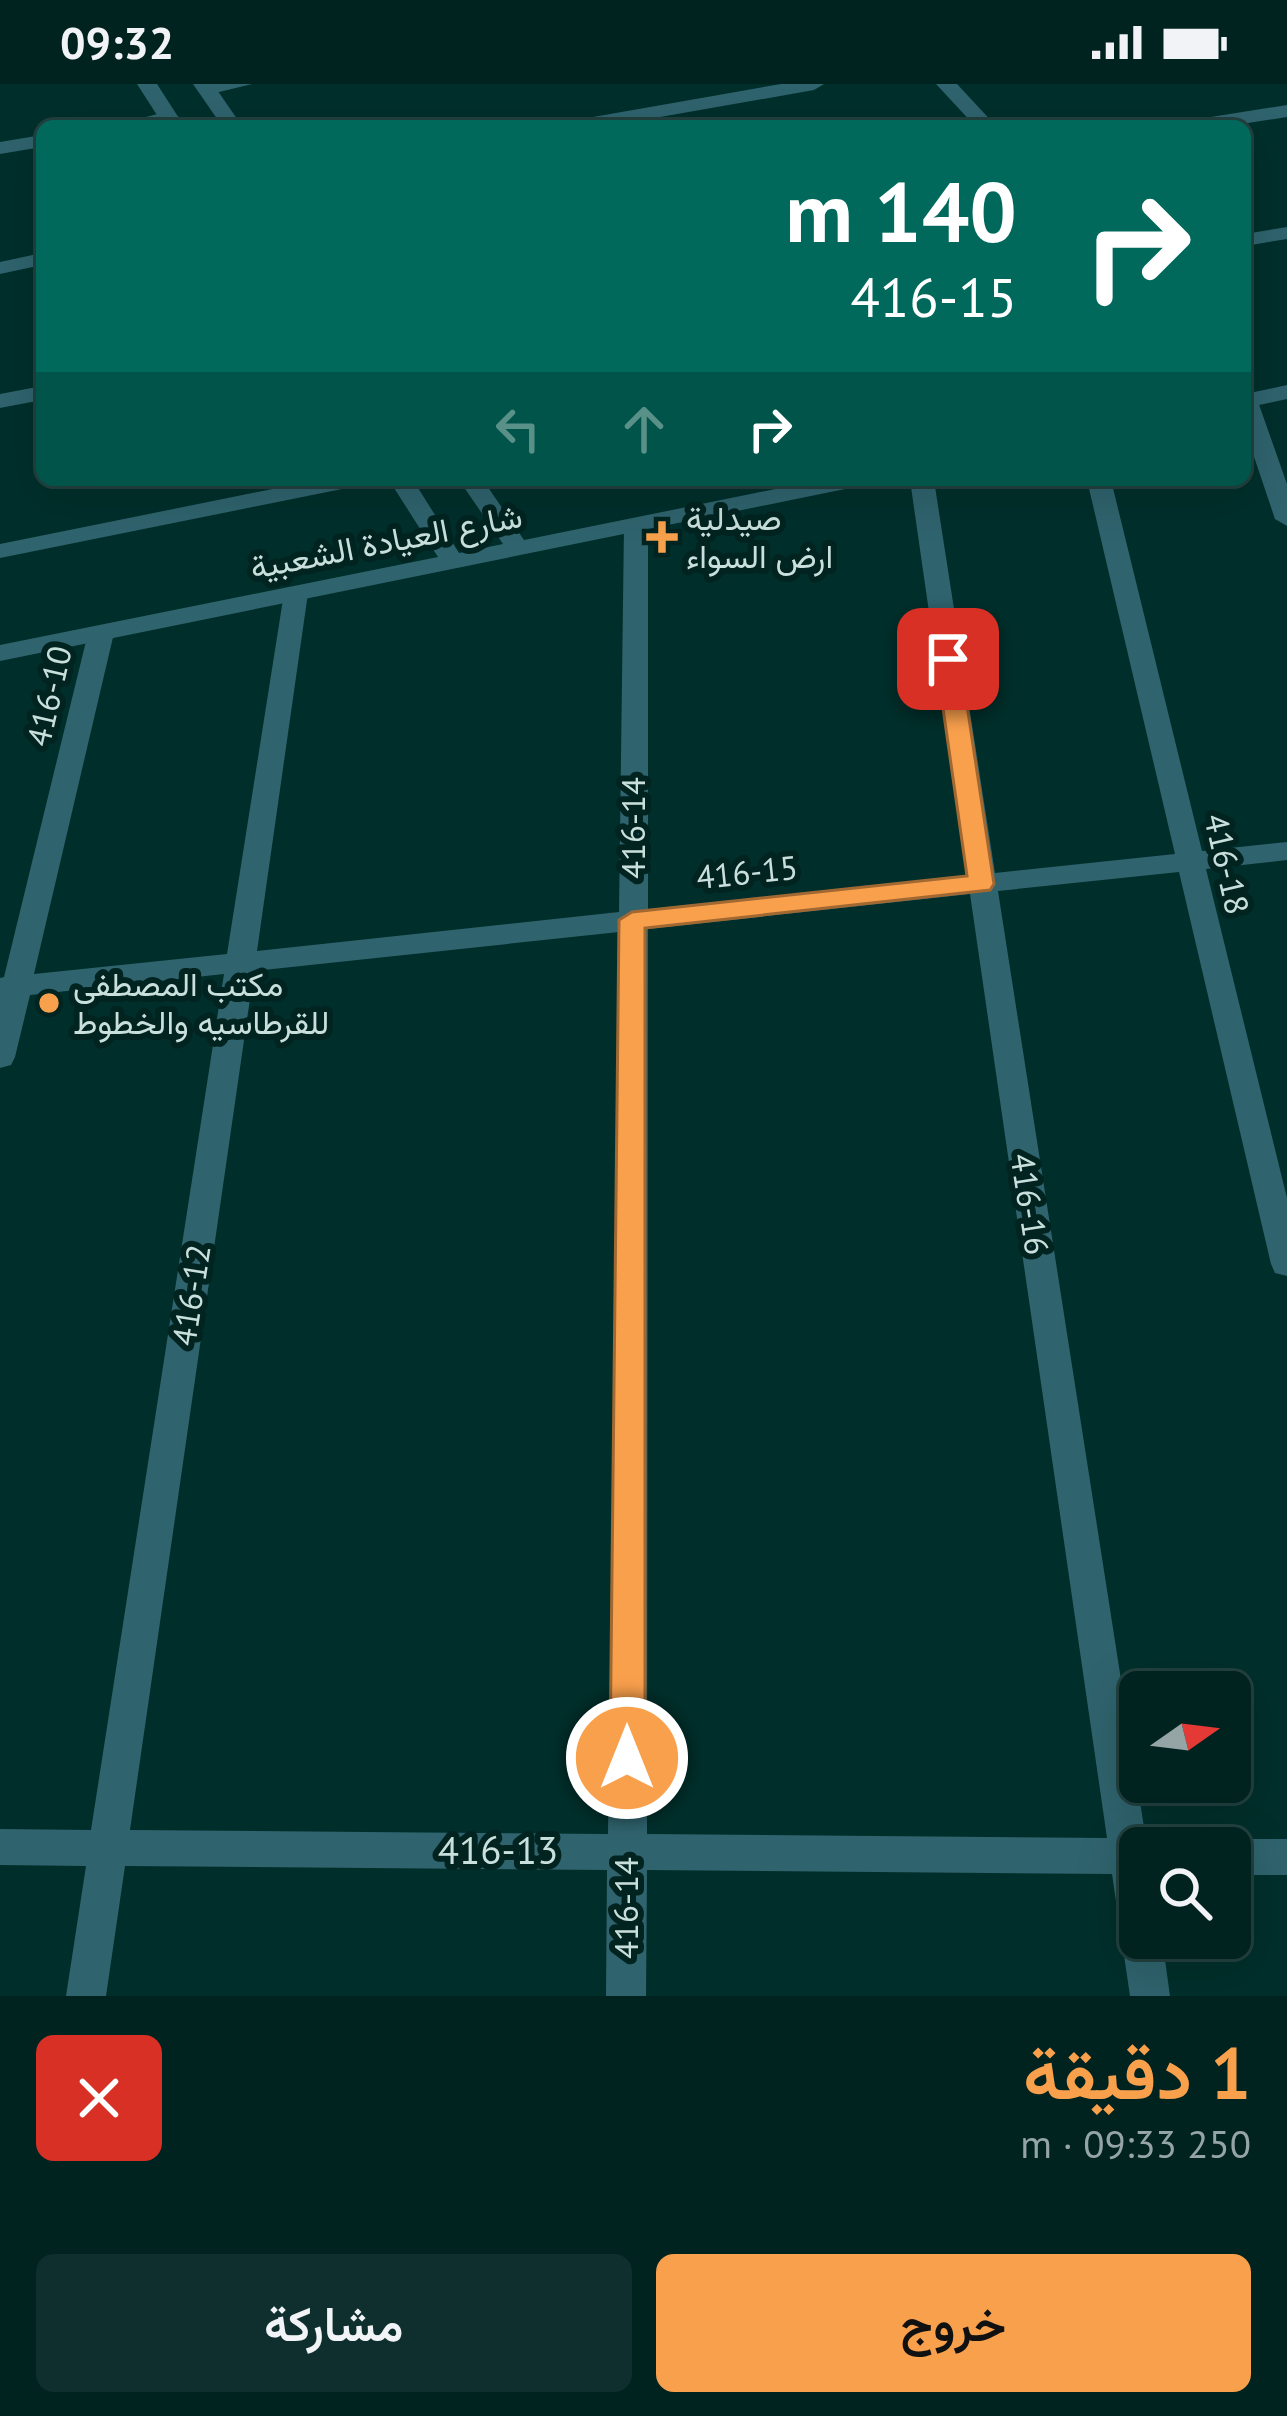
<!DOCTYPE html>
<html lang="ar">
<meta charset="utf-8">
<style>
body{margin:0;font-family:"PT Sans",Vazirmatn,sans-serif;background:#0e2f2d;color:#f1f3f6;direction:rtl;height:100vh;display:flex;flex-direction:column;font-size:45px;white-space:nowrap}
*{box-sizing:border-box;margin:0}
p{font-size:39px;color:#95a4a5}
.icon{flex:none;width:66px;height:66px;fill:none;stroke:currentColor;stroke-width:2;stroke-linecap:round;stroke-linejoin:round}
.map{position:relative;height:1912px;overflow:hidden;direction:ltr}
.side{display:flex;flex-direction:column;background:#002320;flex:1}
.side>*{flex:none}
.guide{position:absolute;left:36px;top:36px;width:1215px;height:366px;border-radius:18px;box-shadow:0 12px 48px #0002,0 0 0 3px #22403e;direction:rtl;background:#00695c;color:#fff;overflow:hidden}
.needle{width:78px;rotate:76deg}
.tools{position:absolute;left:1119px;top:1587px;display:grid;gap:24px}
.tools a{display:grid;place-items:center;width:132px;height:132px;border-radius:18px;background:#002320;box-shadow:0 12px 48px #0002,0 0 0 3px #22403e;font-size:60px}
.pin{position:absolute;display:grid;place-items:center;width:102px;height:102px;color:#fff;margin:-51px;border-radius:24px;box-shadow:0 6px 18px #0006}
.me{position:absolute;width:132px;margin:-66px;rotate:0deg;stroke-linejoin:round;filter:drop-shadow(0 0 9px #0008)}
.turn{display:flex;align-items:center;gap:42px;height:252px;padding:0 36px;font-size:54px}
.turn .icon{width:156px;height:156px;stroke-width:2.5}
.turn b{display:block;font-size:84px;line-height:102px}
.lanes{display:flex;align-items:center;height:114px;padding:0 36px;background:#0003;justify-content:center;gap:60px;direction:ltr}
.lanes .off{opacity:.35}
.round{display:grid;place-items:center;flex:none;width:126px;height:126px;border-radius:18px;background:#0e2f2d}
.headline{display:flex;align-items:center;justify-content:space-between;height:204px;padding:0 36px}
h1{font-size:72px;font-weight:600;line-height:90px;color:#f9a04d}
.button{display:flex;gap:24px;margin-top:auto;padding:24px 36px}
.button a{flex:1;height:138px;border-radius:18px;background:#f9a04d;color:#111;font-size:48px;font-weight:600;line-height:138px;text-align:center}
.button a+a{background:#0e2f2d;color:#f1f3f6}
.status{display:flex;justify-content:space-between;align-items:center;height:84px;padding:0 60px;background:#002320;direction:ltr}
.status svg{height:33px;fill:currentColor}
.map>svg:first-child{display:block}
</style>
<div class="status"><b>09:32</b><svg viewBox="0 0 49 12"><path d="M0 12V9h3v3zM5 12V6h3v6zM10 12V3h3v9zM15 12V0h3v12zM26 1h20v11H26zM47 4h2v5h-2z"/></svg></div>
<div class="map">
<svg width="1287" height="1912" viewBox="0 0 1287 1912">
<rect width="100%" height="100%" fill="#002f2b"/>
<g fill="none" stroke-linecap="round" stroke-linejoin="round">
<g fill="#2f636d" fill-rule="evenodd">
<polygon points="252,0 207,11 197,5 204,0"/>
<polygon points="781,0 824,0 814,6 609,42 566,42 576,36"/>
<polygon points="936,0 957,0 996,42 975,42"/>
<polygon points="1287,21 1287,33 1229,42 1182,42 1192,36"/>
<polygon points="169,27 179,33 176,37 111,42"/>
<polygon points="42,51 42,63 0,70 0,58"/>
<polygon points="1287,143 1287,155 1245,162 1245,150"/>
<polygon points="42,169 42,181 0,190 0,178"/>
<polygon points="42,302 42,316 0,324 0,310"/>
<polygon points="1245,305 1256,312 1287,400 1287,442 1275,435 1245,346"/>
<polygon points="317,396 364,396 352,403 0,474 0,460"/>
<path d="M 910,396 L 934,396 L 995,789 L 1175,770 L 1087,396 L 1111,396 L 1202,767 L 1287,758 L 1287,776 L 1206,785 L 1287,1114 L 1287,1192 L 1275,1189 L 1271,1180 L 1179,788 L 998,807 L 1146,1756 L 1156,1764 L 1140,1764 L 1140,1854 L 1162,1854 L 1170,1912 L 1130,1912 L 1112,1790 L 647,1786 L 646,1912 L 606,1912 L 607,1786 L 125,1782 L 106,1912 L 66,1912 L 86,1782 L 0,1781 L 0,1745 L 91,1746 L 224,890 L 30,911 L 15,973 L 11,981 L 0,984 L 0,894 L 4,893 L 88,549 L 101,541 L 114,549 L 34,890 L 227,870 L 284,509 L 296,502 L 308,509 L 257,867 L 619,828 L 624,441 L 636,434 L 648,441 L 648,825 L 967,792 ZM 970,810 L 1107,1754 L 647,1750 L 648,845 ZM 619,848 L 608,1750 L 130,1746 L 254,887 Z"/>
<polygon points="1230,1755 1287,1755 1287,1791 1230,1791 1230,1764 1214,1764"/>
</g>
<g fill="#2f636d" fill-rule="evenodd">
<polygon points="137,0 157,0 184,42 164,42"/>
<polygon points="193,0 213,0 242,42 222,42"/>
<polygon points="1287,301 1287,315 1245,324 1245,310"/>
<polygon points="389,396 413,396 459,469 503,460 459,396 483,396 524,456 820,396 867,396 855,403 0,577 0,561 438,473"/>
</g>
</g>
<polygon fill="#f9a04d" stroke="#a26832" stroke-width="3" points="948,568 960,575 994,800 990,806 645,844 645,1674 640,1685 627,1690 615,1685 610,1674 619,836 632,828 967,792 936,575"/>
<g fill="#f9a04d" stroke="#022421" stroke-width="4.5">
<path d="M656 435h12v12h12v12h-12v12h-12v-12h-12v-12h12z"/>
<circle cx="49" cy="919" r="12"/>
</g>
<g text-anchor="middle" stroke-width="12" stroke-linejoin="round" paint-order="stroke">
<g font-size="33" fill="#c9dfdc" stroke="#022421" text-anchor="start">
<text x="686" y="446">صيدلية<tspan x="686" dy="38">ارض السواء</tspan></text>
<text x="73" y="912">مكتب المصطفى<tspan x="73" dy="38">للقرطاسيه والخطوط</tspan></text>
</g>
<g font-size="33" fill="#c9dfdc" stroke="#022421">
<text transform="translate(386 457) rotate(-11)" y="12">شارع العيادة الشعبية</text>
<text transform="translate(49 612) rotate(-77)" y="12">416-10</text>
<text transform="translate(633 744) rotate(-90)" y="12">416-14</text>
<text transform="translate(1227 780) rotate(77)" y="12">416-18</text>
<text transform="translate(747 788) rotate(-6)" y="12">416-15</text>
<text transform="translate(1030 1120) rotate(81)" y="12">416-16</text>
<text transform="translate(191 1211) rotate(-81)" y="12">416-12</text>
<text transform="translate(626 1824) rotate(-90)" y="12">416-14</text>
</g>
<g font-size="39" fill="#c9dfdc" stroke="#022421">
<text x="498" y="1780">416-13</text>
</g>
</g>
</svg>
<div class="tools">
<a><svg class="needle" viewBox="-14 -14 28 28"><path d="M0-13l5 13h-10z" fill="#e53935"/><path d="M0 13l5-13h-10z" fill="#95a4a5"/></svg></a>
<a><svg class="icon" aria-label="search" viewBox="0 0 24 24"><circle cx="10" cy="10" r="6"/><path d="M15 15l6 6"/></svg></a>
</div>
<div class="pin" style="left:948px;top:575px;background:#d93025"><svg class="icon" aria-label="arrive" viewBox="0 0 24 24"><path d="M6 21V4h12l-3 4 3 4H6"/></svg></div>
<svg class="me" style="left:627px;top:1674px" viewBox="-20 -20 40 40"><circle r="17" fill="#f9a04d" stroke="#fff" stroke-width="3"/><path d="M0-11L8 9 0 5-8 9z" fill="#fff"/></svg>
<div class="guide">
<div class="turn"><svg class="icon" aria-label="right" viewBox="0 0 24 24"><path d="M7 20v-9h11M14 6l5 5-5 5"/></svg><div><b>140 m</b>416-15</div></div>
<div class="lanes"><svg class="icon off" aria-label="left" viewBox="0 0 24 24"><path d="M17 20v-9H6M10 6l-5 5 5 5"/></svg><svg class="icon off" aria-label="ahead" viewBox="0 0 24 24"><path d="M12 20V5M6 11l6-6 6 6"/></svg><svg class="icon" aria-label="right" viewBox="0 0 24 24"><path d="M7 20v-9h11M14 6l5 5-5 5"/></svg></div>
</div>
</div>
<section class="side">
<div class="headline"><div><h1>1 دقيقة</h1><p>250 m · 09:33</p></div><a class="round" style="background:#d93025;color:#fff"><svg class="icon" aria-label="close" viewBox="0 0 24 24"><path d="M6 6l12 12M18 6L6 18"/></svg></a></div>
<div class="button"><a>خروج</a><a>مشاركة</a></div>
</section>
